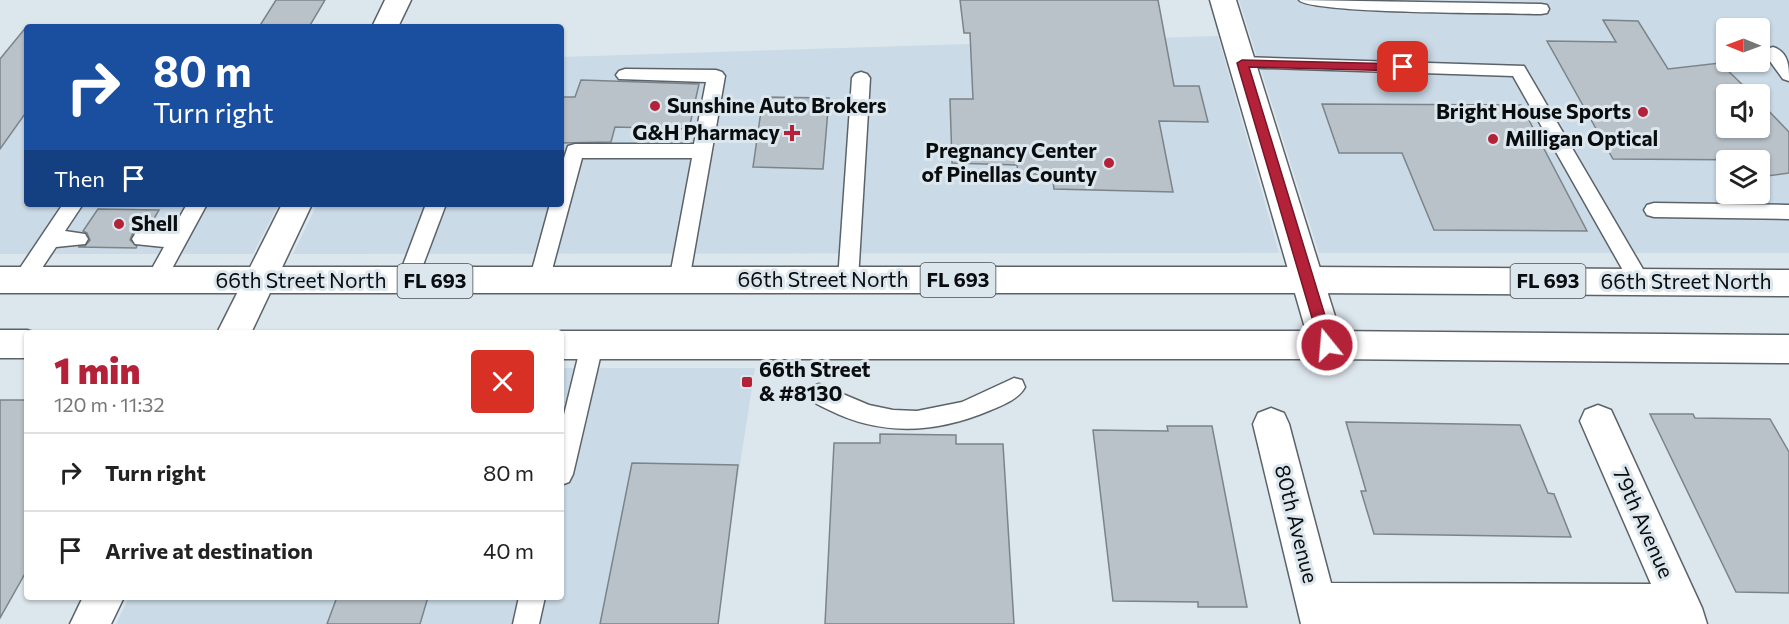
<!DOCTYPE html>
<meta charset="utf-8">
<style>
body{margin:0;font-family:Commissioner,sans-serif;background:#f2f2f2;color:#222;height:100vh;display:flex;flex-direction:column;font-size:22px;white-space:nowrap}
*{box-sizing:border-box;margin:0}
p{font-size:20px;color:#767676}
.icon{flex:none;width:33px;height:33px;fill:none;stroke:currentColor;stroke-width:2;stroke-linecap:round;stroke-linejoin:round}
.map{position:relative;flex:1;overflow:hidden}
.panel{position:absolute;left:24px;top:330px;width:540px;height:270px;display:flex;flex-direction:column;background:#fff;border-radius:6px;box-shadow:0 2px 4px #0004}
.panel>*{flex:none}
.banner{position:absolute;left:24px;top:24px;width:540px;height:183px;border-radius:6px;box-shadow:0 2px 4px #0004;background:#1a4fa0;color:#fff;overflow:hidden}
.needle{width:39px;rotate:271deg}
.buttons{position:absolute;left:1716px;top:18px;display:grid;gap:12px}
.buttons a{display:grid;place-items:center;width:54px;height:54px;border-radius:6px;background:#fff;box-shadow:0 2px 4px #0004;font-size:30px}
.pin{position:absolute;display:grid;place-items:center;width:51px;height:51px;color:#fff;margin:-26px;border-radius:12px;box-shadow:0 3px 9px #0006}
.me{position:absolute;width:66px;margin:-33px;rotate:343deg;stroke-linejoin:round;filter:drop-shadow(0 0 4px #0008)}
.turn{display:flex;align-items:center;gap:21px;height:126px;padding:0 30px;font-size:27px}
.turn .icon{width:78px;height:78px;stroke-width:2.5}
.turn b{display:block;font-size:42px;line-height:51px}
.then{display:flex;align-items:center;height:57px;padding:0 30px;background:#0003;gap:12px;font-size:22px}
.round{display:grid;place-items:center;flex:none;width:63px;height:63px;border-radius:6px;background:#f2f2f2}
.overview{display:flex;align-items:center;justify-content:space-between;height:102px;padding:0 30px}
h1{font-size:36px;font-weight:800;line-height:45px;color:#b4223a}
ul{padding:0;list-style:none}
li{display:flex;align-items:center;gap:18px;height:78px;padding:0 30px;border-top:2px solid #e0e0e0}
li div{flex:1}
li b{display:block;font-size:22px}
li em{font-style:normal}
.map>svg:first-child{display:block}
</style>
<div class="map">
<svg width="1789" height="624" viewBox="0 0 1789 624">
<rect width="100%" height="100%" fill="#dce6ed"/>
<g fill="#cadae6" fill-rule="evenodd">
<path d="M 1239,0 L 1789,0 L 1789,253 L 1319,253 ZM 1726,28 L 1760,28 L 1760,62 L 1726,62 ZM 1726,94 L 1760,94 L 1760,128 L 1726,128 ZM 1726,160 L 1760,160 L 1760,194 L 1726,194 Z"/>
<polygon points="1218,36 1279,253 293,254 317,204 561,204 561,57"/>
<polygon points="0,116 27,117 27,204 279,204 253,254 0,254"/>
<polygon points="561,368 755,368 715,624 116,624 129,597 561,597"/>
</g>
<g fill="#b9c2c9" stroke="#7b848a" stroke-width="1.5">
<polygon points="276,0 325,0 309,27 259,27"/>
<polygon points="960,0 1158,0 1174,86 1199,86 1208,122 1159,121 1173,192 1054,189 1052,174 1018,174 1017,165 952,163 950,99 973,99 970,33 964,33"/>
<polygon points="1603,20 1638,21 1668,69 1720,63 1752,94 1726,94 1726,128 1760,128 1760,102 1789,132 1789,173 1760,177 1760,160 1613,159 1547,41 1616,42"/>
<polygon points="27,26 27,111 0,149 0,59"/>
<polygon points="581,80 699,84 689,129 615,127 611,142 561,143 561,97 575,97"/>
<polygon points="763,97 829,98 823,169 753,167"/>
<polygon points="1322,104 1521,105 1587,231 1434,230 1402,153 1339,153"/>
<polygon points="98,209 159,210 148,229 133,233 130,240 137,246 136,248 78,247 85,246 90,240 87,233 83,231"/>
<polygon points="0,400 27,400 27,570 0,618"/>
<polygon points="1650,414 1693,414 1695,418 1770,419 1789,452 1789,593 1736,592"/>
<polygon points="1346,422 1520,425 1548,493 1554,494 1571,537 1374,534 1361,491 1366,491"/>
<polygon points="1167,426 1212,426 1247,607 1198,607 1198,602 1113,601 1093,430 1168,431"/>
<polygon points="880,434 956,435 956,444 1003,444 1014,624 825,624 834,443 880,443"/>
<polygon points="632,463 738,465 718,624 600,624"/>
<polygon points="337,597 428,597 420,624 327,624"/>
</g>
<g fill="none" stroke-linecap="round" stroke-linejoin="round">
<g stroke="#5b6369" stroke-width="3">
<g id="lane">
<path d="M 1299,0 L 1541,4 L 1547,5 L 1549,9 L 1547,13 L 1541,14 C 1511,13 1309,14 1299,0 Z"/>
<path d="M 1773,47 C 1789,52 1789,67 1789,81 L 1783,79 L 1764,53 L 1767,49 Z"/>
<polygon points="1242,57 1524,66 1647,276 1650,282 1647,288 1640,290 1633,288 1513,76 1236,67 1233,63 1236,59"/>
<polygon points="625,69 716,70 722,72 725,76 689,281 686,287 679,289 672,287 669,281 692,158 582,158 549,281 546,287 539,289 532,287 529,281 550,204 561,204 561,167 568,146 575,144 694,144 706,82 619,79 616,75 619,71"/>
<polygon points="861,72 867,74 870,78 858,280 855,286 848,288 841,286 838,280 852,78 855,74"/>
<polygon points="1654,203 1789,205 1789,219 1654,217 1647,215 1644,210 1647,205"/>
<polygon points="63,204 83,204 65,231 85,234 88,239 85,244 56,247 30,286 23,288 16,286 13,280 16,274"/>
<polygon points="187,204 207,204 162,287 155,289 148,287 145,281 164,247 135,244 132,239 135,234 142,231 172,231"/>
<polygon points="426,204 446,204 417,281 414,287 407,289 400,287 397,281"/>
<polygon points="592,336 600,339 603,345 573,474 569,482 561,485 561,427 581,345 584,339"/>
<path d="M 1014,378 L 1022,380 L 1025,387 C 1020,398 1003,405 991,410 C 937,433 883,437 829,410 C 821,406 812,403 808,394 L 811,387 L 819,384 L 869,405 L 893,410 L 917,411 L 962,402 Z"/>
<polygon points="519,597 545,597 539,624 513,624"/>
</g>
</g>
<g stroke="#5b6369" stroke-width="3">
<g id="street">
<polygon points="1210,0 1236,0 1344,345 1339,355 1327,359 1315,355 1310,345"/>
<polygon points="1598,405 1611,410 1702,608 1707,624 1301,624 1253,424 1258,413 1271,408 1284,413 1289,424 1331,583 1651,584 1580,421 1585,410"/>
</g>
</g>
<g stroke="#5b6369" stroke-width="3">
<g id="secondary">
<polygon points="385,0 411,0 398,27 372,27"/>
<polygon points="282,204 312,204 251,333 217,333"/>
<polygon points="83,597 124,597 111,624 70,624"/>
</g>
</g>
<g stroke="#5b6369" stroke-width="3">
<g id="primary">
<polygon points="0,267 1307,267 1789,270 1789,296 1307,293 0,293"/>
<polygon points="0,330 27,330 36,333 27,333 27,358 0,358"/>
<polygon points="561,331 1327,331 1789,335 1789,363 1327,359 561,359 561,333 555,333"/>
</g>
</g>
<use href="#lane" fill="#fff" fill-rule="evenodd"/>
<use href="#street" fill="#fff" fill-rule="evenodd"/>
<use href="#secondary" fill="#fff" fill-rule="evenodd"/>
<use href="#primary" fill="#fff" fill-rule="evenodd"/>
</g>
<polygon fill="#b4223a" stroke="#751626" stroke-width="1.5" points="1242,60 1403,64 1409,67 1403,71 1249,67 1334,345 1332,349 1322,349 1320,345 1237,63"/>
<g fill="#b4223a" stroke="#dce6ed" stroke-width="2">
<circle cx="655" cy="106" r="6"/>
<circle cx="1643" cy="112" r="6"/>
<path d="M789 124h6v6h6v6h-6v6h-6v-6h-6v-6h6z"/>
<circle cx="1493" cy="139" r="6"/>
<circle cx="1109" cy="163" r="6"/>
<circle cx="119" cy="224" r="6"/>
<rect x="741" y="376" width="12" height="12" rx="3"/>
</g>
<g text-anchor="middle" stroke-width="6" stroke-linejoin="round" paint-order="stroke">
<g fill="#dce6ed" stroke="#494e52" stroke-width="1.5">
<rect x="920.5" y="263" width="75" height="34" rx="4.5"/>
<rect x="397.5" y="264" width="75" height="34" rx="4.5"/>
<rect x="1510.5" y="264" width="75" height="34" rx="4.5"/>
</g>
<g font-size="20" font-weight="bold" fill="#0a0d0f">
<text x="958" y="287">FL 693</text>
<text x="435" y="288">FL 693</text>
<text x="1548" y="288">FL 693</text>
</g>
<g font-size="21" font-weight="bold" fill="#0a0d0f" stroke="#dce6ed" text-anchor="start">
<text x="667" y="113">Sunshine Auto Brokers</text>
<text x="1631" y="119" text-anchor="end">Bright House Sports</text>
<text x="780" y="140" text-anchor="end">G&amp;H Pharmacy</text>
<text x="1505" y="146">Milligan Optical</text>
<text x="1097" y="158" text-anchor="end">Pregnancy Center<tspan x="1097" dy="24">of Pinellas County</tspan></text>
<text x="131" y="231">Shell</text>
<text x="759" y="377">66th Street<tspan x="759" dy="24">&amp; #8130</tspan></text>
</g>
<g font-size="21" fill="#0a0d0f" stroke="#dce6ed">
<text x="823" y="287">66th Street North</text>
<text x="301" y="288">66th Street North</text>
<text x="1686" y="289">66th Street North</text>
<text transform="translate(1643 523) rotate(66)" y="7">79th Avenue</text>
<text transform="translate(1296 524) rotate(76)" y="7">80th Avenue</text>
</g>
</g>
</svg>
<div class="buttons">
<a><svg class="needle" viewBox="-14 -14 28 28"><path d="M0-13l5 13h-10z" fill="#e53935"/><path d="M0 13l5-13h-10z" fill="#767676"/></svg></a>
<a><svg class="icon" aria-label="sound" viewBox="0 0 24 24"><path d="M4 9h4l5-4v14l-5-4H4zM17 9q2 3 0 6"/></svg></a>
<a><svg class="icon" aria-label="layers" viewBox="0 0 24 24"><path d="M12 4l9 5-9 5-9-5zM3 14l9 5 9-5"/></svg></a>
</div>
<div class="pin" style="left:1403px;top:67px;background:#d93025"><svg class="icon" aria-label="arrive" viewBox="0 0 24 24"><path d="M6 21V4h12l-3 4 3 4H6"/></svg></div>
<svg class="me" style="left:1327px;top:345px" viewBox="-20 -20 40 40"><circle r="17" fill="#b4223a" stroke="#fff" stroke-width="3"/><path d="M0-11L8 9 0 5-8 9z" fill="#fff"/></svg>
<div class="banner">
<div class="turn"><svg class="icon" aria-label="right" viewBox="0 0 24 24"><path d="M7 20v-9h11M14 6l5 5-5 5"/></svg><div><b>80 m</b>Turn right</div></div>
<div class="then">Then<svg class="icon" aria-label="arrive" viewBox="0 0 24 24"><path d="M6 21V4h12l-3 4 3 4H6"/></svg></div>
</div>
<section class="panel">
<div class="overview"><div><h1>1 min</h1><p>120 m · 11:32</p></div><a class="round" style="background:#d93025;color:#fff"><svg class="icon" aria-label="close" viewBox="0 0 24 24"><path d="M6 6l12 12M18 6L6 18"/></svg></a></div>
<ul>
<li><svg class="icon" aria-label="right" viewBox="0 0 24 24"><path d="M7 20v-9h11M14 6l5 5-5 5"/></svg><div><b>Turn right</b></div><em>80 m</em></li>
<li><svg class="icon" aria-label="arrive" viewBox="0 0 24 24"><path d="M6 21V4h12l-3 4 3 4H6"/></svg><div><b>Arrive at destination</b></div><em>40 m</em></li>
</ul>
</section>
</div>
